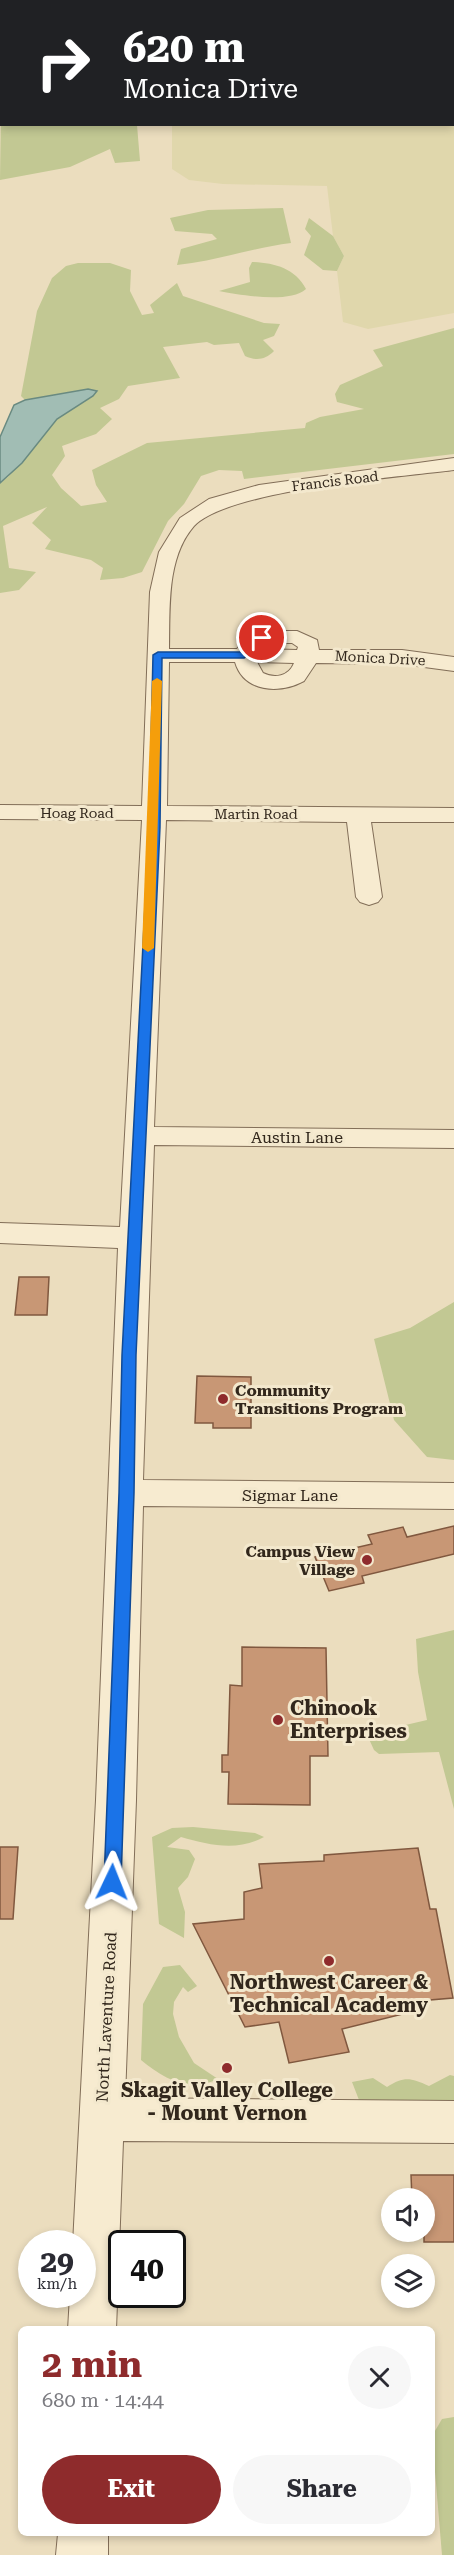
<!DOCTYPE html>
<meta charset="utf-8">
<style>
body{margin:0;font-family:"Roboto Serif",serif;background:#f7f7f7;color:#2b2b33;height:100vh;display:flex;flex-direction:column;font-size:22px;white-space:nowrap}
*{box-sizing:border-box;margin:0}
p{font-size:20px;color:#7c7c81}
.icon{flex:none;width:33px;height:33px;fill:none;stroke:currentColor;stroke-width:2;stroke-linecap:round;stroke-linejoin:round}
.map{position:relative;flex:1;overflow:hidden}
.details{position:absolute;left:18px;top:2326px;width:417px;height:210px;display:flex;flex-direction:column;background:#fff;border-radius:9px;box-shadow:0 3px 9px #0003}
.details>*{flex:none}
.top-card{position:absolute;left:0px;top:0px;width:454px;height:126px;box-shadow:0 3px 9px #0003;background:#202124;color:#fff;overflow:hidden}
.fabs{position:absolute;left:381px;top:2188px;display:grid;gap:12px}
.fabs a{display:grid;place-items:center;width:54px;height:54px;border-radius:50%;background:#fff;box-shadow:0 3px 9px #0003;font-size:30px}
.speed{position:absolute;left:18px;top:2230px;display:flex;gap:12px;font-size:30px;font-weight:700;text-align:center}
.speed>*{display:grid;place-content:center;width:78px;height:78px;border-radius:50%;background:#fff;box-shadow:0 3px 9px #0003;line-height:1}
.speed small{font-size:15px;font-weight:400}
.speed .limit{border:3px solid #111;border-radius:9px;background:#fff;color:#111}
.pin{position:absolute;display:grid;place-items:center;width:51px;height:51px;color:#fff;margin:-26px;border:3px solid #fff;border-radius:50%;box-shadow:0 2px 6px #0007}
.me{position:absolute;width:66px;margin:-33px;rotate:2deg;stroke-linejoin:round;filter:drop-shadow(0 0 4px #0008)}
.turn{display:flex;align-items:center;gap:21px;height:126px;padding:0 24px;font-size:27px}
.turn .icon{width:78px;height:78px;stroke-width:2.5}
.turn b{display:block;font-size:42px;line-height:51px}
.round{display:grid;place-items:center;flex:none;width:63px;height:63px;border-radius:32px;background:#f7f7f7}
.overview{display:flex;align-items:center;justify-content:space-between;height:102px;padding:0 24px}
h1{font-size:36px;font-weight:700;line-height:45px;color:#8e2b2c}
.action{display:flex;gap:12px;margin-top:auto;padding:12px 24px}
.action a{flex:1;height:69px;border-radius:36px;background:#8e2b2c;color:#fff;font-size:24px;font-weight:700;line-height:69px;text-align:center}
.action a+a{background:#f7f7f7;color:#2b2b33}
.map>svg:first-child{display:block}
</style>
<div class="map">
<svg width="454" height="2555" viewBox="0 0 454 2555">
<rect width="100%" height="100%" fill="#ebddbe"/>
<polygon fill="#e0d7ac" points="454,100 454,313 368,329 343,322 337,271 344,256 333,236 327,186 223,184 189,180 172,169 172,125 453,124"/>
<g fill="#c2c893">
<polygon points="1,109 2,124 137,125 140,161 115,163 110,149 70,167 0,180"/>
<path d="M 283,208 L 291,243 C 252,248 216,261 177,265 L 181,249 L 217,239 L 212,234 L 175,231 L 170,218 L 208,210 Z"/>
<polygon points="309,218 333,236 344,256 337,271 323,270 304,255 311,236 305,229"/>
<path d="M 252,262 C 274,263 295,268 306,289 C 289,304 241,295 219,291 L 250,282 L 249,268 Z"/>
<path d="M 78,263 L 110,263 L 131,270 L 130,291 L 142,315 L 154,313 L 150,305 L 177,283 L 183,296 L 264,323 L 280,324 L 274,336 L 263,340 L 274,351 C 265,360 256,361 245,356 L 239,343 L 214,345 L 207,342 L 163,347 L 180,378 L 128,386 L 119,399 L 100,408 L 112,419 L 96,434 L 62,446 L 65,456 L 52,475 L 61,488 L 81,506 L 107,502 L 96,485 L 92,470 L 147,443 L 305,428 L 306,423 L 320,417 L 364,409 L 337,402 L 335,394 L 340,385 L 383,366 L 373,350 L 454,328 L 454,454 L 244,479 L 242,471 L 219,470 L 201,476 L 184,504 L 168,521 L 142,572 L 123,578 L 100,580 L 103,568 L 91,560 L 45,549 L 51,540 L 32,523 L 47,507 L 3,526 L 9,568 L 36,572 L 19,590 L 0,593 L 0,483 L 8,477 L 57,419 L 93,396 L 97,391 L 88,389 L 25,400 L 21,396 L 37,311 L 52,278 L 66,266 Z"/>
<polygon points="454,1302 454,1460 427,1457 394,1420 374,1339 410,1328"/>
<polygon points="454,1630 454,1809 439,1752 379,1754 374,1750 369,1739 371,1733 427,1720 418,1672 416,1639"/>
<path d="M 193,1827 L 255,1833 L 264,1837 C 237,1852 209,1845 181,1837 L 167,1847 L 189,1850 L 195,1859 L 188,1877 L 178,1888 L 185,1912 L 184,1938 L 159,1924 L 152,1837 L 172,1828 Z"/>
<path d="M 180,1965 L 197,1986 L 188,1992 L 183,1987 L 174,2002 L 173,2014 L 179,2037 L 194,2063 L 218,2079 C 189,2093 164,2079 141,2060 L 143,2004 L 163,1967 Z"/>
<path d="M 450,2075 L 454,2076 L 454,2100 L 359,2100 L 352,2082 L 373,2078 L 387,2087 C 405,2076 410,2078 429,2086 Z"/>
<polygon points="454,2417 454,2555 442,2555 432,2436 442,2419"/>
</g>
<polygon fill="#a1bdb4" stroke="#698a81" stroke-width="1.5" points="88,389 97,391 93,396 57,419 22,463 0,483 0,437 14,405 25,400"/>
<g fill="#c89775" stroke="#80583f" stroke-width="1.5">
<polygon points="19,1277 49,1277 47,1315 15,1315"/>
<polygon points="197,1376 251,1377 251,1428 213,1428 213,1423 195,1423"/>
<polygon points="454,1526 454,1554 362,1576 364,1583 329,1591 315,1557 372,1544 368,1535 403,1527 407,1537"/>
<polygon points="242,1647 326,1648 328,1756 310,1756 310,1805 228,1804 229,1772 222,1772 222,1755 228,1755 230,1685 242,1686"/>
<polygon points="0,1847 18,1847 13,1919 0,1919"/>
<polygon points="418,1848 430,1909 436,1909 453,1998 418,2001 419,2010 342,2029 349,2052 289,2063 279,2022 245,2027 193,1924 244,1919 244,1892 262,1888 259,1864 324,1861 324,1855"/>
<polygon points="411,2175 454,2175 454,2242 424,2242 424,2199 412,2199"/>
</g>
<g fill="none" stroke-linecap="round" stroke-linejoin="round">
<g stroke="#826e58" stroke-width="2">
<g id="minor">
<path d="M 454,458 L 454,470 C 400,477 228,490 194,526 C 166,558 170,609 169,649 L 237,649 L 246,636 L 262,631 L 297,631 L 317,640 L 319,650 L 402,650 L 454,657 L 454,671 L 402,664 L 316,663 L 304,681 C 280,694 244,693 235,662 L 169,662 L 167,806 L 454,808 L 454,822 L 371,822 L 382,897 L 378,902 L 369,905 L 360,902 L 356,897 L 347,822 L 166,820 L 154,1127 L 454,1130 L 454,1148 L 154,1145 L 143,1480 L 454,1483 L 454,1509 L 143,1506 L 136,1800 L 125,2098 L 454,2101 L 454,2143 L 123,2141 L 116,2330 L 68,2330 L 70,2295 L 82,2295 L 82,2244 L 73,2244 L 96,1800 L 118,1248 L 0,1243 L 0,1223 L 120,1227 L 142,820 L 0,819 L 0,805 L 142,806 L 150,592 L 159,552 L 180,518 L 209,499 L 259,485 ZM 266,643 L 292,643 L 298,647 L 297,650 L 259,649 ZM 257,662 L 294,663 C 289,676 275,679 263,673 Z"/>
<polygon points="58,2534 108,2534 108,2555 56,2555"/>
</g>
</g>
<use href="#minor" fill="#f7ebd0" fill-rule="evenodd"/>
</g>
<path fill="#1a73e8" stroke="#114b97" stroke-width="1.5" d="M 262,635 L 267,638 C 262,642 248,656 244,658 L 162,658 L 160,827 L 136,1355 L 134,1493 L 121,1882 L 119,1887 L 112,1889 L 106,1887 L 104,1882 L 119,1493 L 122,1355 L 149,827 L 153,655 L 158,652 L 241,652 L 250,639 Z"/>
<polygon fill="#f59e0b" points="157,678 162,681 154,948 148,952 142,948 152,681"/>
<g fill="#8e2b2c" stroke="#f3e8cd" stroke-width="2">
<circle cx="223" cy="1399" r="6"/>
<circle cx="367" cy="1560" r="6"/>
<circle cx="278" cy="1720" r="6"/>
<circle cx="329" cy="1961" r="6"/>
<circle cx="227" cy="2068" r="6"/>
</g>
<g text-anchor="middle" stroke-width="6" stroke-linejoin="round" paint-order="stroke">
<g font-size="14" fill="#32271c" stroke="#f3e8cd">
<text transform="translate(335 481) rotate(-7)" y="5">Francis Road</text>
<text transform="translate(380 658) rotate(3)" y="5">Monica Drive</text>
<text x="77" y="818">Hoag Road</text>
<text x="256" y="819">Martin Road</text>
</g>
<g font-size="16" fill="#32271c" stroke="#f3e8cd">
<text x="297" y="1143">Austin Lane</text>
<text x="290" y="1501">Sigmar Lane</text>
<text transform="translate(106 2017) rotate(-87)" y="6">North Laventure Road</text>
</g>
<g font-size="16" font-weight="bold" fill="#32271c" stroke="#f3e8cd" text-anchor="start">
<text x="235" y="1396">Community<tspan x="235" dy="18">Transitions Program</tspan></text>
<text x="355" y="1557" text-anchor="end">Campus View<tspan x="355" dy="18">Village</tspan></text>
</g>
<g font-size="20" font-weight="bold" fill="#32271c" stroke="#f3e8cd">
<text x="290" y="1715" text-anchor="start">Chinook<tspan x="290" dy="23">Enterprises</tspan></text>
<text x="329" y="1989">Northwest Career &amp;<tspan x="329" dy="23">Technical Academy</tspan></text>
<text x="227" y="2097">Skagit Valley College<tspan x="227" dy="23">- Mount Vernon</tspan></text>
</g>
</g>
</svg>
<div class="fabs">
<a><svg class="icon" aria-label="sound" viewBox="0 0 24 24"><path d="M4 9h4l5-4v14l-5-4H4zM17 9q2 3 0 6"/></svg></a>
<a><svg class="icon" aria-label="layers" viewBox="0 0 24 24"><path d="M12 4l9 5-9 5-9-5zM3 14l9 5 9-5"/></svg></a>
</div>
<div class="speed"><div>29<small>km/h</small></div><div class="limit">40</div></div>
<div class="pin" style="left:262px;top:638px;background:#d93025"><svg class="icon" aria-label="arrive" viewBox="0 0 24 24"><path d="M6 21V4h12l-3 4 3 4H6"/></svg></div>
<svg class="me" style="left:112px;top:1882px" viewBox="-20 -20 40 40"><path d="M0-17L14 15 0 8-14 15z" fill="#1a73e8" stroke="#fff" stroke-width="4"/></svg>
<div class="top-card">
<div class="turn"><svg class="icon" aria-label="right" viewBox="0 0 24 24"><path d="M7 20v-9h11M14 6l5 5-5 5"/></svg><div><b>620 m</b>Monica Drive</div></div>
</div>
<section class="details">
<div class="overview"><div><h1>2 min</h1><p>680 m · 14:44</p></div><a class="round"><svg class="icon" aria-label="close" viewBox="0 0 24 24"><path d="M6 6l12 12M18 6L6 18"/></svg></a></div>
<div class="action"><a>Exit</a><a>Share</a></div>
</section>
</div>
